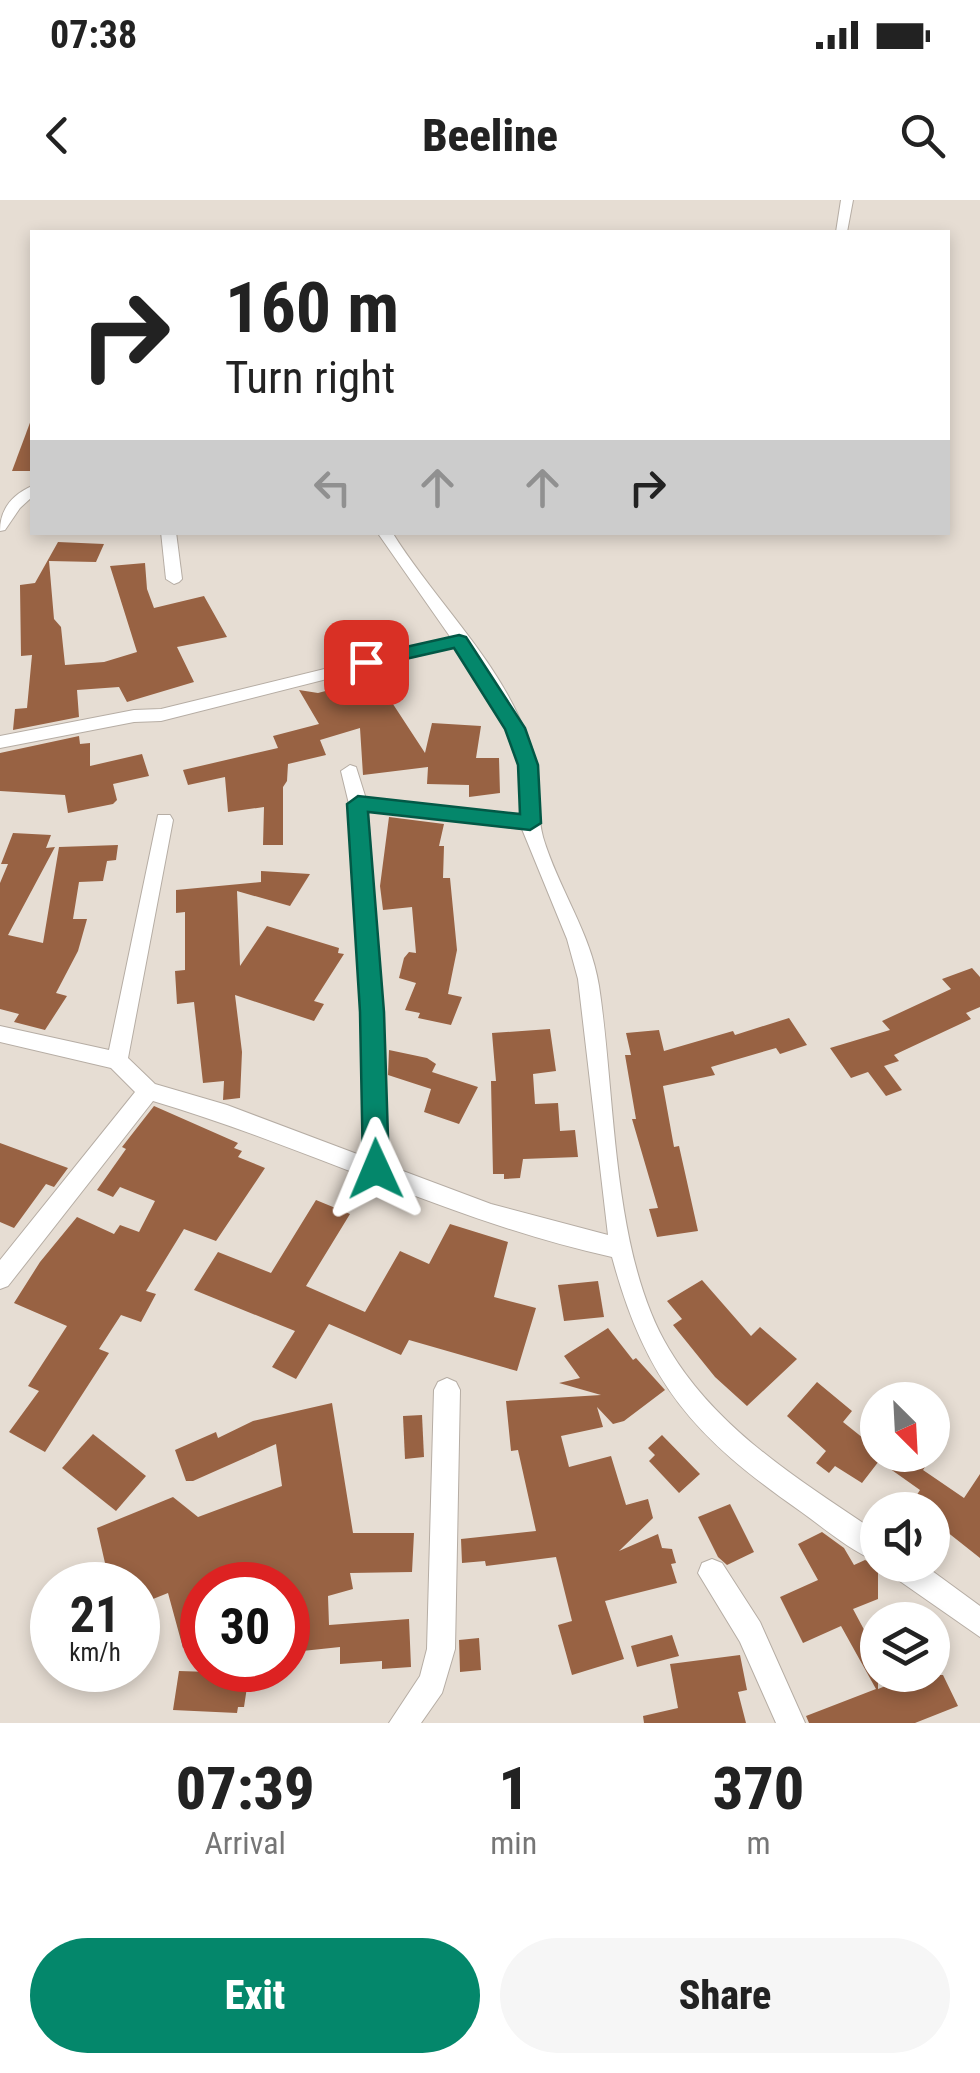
<!DOCTYPE html>
<style>
body{margin:0;font-family:"Roboto Condensed",sans-serif;background:#f6f6f6;color:#222;height:100vh;display:flex;flex-direction:column;font-size:38px;white-space:nowrap}
*{box-sizing:border-box;margin:0}
p{font-size:32px;color:#767676}
.icon{flex:none;width:55px;height:55px;fill:none;stroke:currentColor;stroke-width:2;stroke-linecap:round;stroke-linejoin:round}
.map{position:relative;height:1523px;overflow:hidden}
.panel{display:flex;flex-direction:column;background:#fff;flex:1}
.panel>*{flex:none}
.guide{position:absolute;left:30px;top:30px;width:920px;height:305px;border-radius:0px;box-shadow:0 5px 15px #0003;background:#fff;color:#222;overflow:hidden}
.needle{width:65px;rotate:156deg}
.fabs{position:absolute;left:860px;top:1182px;display:grid;gap:20px}
.fabs a{display:grid;place-items:center;width:90px;height:90px;border-radius:50%;background:#fff;box-shadow:0 5px 15px #0003;font-size:50px}
.speed{position:absolute;left:30px;top:1362px;display:flex;gap:20px;font-size:50px;font-weight:700;text-align:center}
.speed>*{display:grid;place-content:center;width:130px;height:130px;border-radius:50%;background:#fff;box-shadow:0 5px 15px #0003;line-height:1}
.speed small{font-size:25px;font-weight:400}
.speed .limit{border:15px solid #d22;background:#fff;color:#111}
.pin{position:absolute;display:grid;place-items:center;width:85px;height:85px;color:#fff;margin:-42px;border-radius:20px;box-shadow:0 5px 15px #0006}
.me{position:absolute;width:110px;margin:-55px;rotate:359deg;stroke-linejoin:round;filter:drop-shadow(0 0 8px #0008)}
.turn{display:flex;align-items:center;gap:35px;height:210px;padding:0 30px;font-size:45px}
.turn .icon{width:130px;height:130px;stroke-width:2.5}
.turn b{display:block;font-size:70px;line-height:85px}
.lanes{display:flex;align-items:center;height:95px;padding:0 30px;background:#0003;justify-content:center;gap:50px;direction:ltr}
.lanes .off{opacity:.35}
.eta{display:flex;justify-content:space-evenly;align-items:center;height:170px;text-align:center}
.eta b{font-size:60px;font-weight:800;line-height:70px}
.primary-button{display:flex;gap:20px;margin-top:auto;padding:20px 30px}
.primary-button a{flex:1;height:115px;border-radius:60px;background:#04876b;color:#fff;font-size:40px;font-weight:800;line-height:115px;text-align:center}
.primary-button a+a{background:#f6f6f6;color:#222}
.status{display:flex;justify-content:space-between;align-items:center;height:70px;padding:0 50px;background:#fff;direction:ltr}
.status svg{height:28px;fill:currentColor}
header{display:flex;justify-content:space-between;align-items:center;height:130px;padding:0 30px;background:#fff;font-size:45px;font-weight:800}
.map>svg:first-child{display:block}
</style>
<div class="status"><b>07:38</b><svg viewBox="0 0 49 12"><path d="M0 12V9h3v3zM5 12V6h3v6zM10 12V3h3v9zM15 12V0h3v12zM26 1h20v11H26zM47 4h2v5h-2z"/></svg></div>
<header><svg class="icon" aria-label="back" viewBox="0 0 24 24"><path d="M15 5l-7 7 7 7"/></svg>Beeline<svg class="icon" aria-label="search" viewBox="0 0 24 24"><circle cx="10" cy="10" r="6"/><path d="M15 15l6 6"/></svg></header>
<div class="map">
<svg width="980" height="1523" viewBox="0 0 980 1523">
<rect width="100%" height="100%" fill="#e6ddd3"/>
<g fill="#986243">
<polygon points="31,220 32,271 12,271"/>
<polygon points="58,342 104,344 96,362 49,361 54,419 61,427 65,465 104,462 137,452 110,366 145,363 147,389 154,408 204,396 227,437 177,447 194,482 127,502 119,487 77,490 79,517 13,530 15,509 27,508 32,455 21,456 20,385 35,383"/>
<polygon points="348,427 366,449 344,455 329,433"/>
<polygon points="372,472 425,553 432,523 481,526 476,558 499,558 500,593 469,597 469,585 427,584 428,567 363,575 360,528 320,540 326,555 288,564 287,581 283,587 283,645 263,645 264,607 228,612 225,577 188,585 183,570 278,548 273,536 319,524 299,490 318,493 348,485 349,478"/>
<polygon points="79,536 80,544 90,543 90,566 142,554 149,576 113,584 117,600 113,604 68,613 65,595 0,591 0,553"/>
<polygon points="389,617 444,624 439,646 444,646 443,678 450,678 457,750 448,794 462,797 451,825 418,818 420,813 405,810 416,783 399,778 404,758 409,752 416,753 412,707 383,710 380,686"/>
<polygon points="13,633 51,635 46,648 55,647 8,735 43,743 59,647 118,645 116,660 107,661 103,681 79,682 73,719 87,719 78,751 56,793 67,796 45,830 14,822 19,814 0,809 0,683 8,664 1,664"/>
<polygon points="261,671 310,674 290,706 237,691 240,766 267,726 339,748 338,753 344,754 314,801 324,804 314,821 235,795 242,852 240,898 223,900 224,881 203,883 194,802 177,804 175,771 185,770 185,712 176,713 176,690 261,682"/>
<polygon points="972,768 980,777 980,807 966,813 971,819 894,855 899,861 884,866 902,890 886,896 868,872 851,878 830,848 890,830 882,821 951,789 942,779"/>
<polygon points="789,818 807,845 780,854 776,848 711,867 715,875 663,886 674,947 679,946 698,1031 657,1037 649,1009 658,1008 632,919 636,919 625,855 631,855 626,833 659,830 664,851 733,831 735,835"/>
<polygon points="550,829 556,871 533,874 535,904 558,903 560,931 575,930 578,957 523,959 520,978 504,979 504,974 493,974 491,881 496,881 492,833"/>
<polygon points="389,850 427,858 436,864 432,872 478,887 459,924 424,912 431,889 388,875"/>
<polygon points="154,906 238,943 234,948 242,951 238,957 265,968 216,1041 184,1029 146,1091 156,1094 141,1122 121,1115 99,1149 109,1153 45,1252 9,1232 39,1191 28,1186 67,1126 14,1103 40,1062 77,1017 114,1034 120,1025 139,1032 155,1001 120,987 113,997 97,990 126,949 122,947"/>
<polygon points="0,943 68,968 54,987 46,984 14,1028 0,1022"/>
<polygon points="316,1000 350,1014 306,1086 365,1112 400,1051 429,1064 450,1024 508,1042 494,1097 536,1108 517,1171 409,1140 401,1155 329,1124 296,1179 272,1167 295,1131 194,1090 218,1052 271,1073"/>
<polygon points="702,1080 751,1136 760,1127 797,1159 747,1206 715,1177 673,1125 682,1119 667,1101"/>
<polygon points="598,1081 604,1117 564,1121 558,1085"/>
<polygon points="608,1128 633,1160 636,1158 665,1190 624,1221 613,1224 597,1207 603,1227 561,1236 569,1267 611,1256 626,1305 648,1299 653,1318 619,1351 658,1334 662,1348 672,1349 676,1363 671,1364 677,1383 605,1401 624,1459 572,1475 558,1425 572,1421 556,1357 486,1366 485,1361 462,1363 461,1339 536,1331 518,1250 511,1251 506,1201 601,1195 559,1183 580,1178 564,1156"/>
<polygon points="817,1182 852,1211 843,1222 878,1250 878,1255 933,1255 923,1270 964,1298 980,1274 980,1358 932,1320 932,1310 919,1310 911,1304 920,1290 879,1261 862,1283 835,1266 829,1273 816,1263 826,1251 787,1216"/>
<polygon points="332,1203 353,1333 414,1333 412,1372 350,1373 353,1389 328,1396 329,1425 409,1419 411,1467 382,1469 382,1461 340,1464 340,1447 293,1452 293,1385 202,1385 202,1440 183,1448 168,1393 138,1405 138,1385 110,1385 97,1328 173,1297 198,1317 282,1286 276,1244 193,1281 186,1281 175,1250 216,1232 218,1238 253,1221"/>
<polygon points="422,1215 424,1257 405,1259 403,1216"/>
<polygon points="93,1234 146,1276 116,1311 62,1268"/>
<polygon points="662,1235 700,1274 679,1293 649,1261 655,1255 648,1248"/>
<polygon points="730,1304 754,1352 727,1365 718,1357 698,1317"/>
<polygon points="822,1332 844,1348 854,1365 865,1360 878,1366 878,1399 853,1409 869,1439 878,1434 878,1489 913,1475 943,1475 958,1506 915,1523 809,1523 806,1516 876,1489 841,1426 803,1443 780,1397 818,1380 798,1344"/>
<polygon points="672,1435 679,1456 637,1467 631,1446"/>
<polygon points="479,1438 481,1470 460,1472 459,1440"/>
<polygon points="740,1455 747,1490 738,1492 746,1523 644,1523 643,1516 678,1508 670,1464"/>
<polygon points="179,1471 242,1473 239,1486 247,1487 244,1507 238,1507 237,1513 173,1510"/>
</g>
<g fill="none" stroke-linecap="round" stroke-linejoin="round">
<g stroke="#b6ada4" stroke-width="2">
<g id="street">
<polygon points="841,0 853,0 847,32 836,32"/>
<path d="M 32,286 L 32,297 L 20,308 L 5,330 L 0,331 C 0,309 12,295 32,286 Z"/>
<polygon points="161,332 176,332 182,379 179,382 174,384 166,379"/>
<path d="M 377,332 L 392,332 C 434,400 498,459 526,534 C 531,545 536,558 537,570 C 540,593 537,615 543,637 C 558,688 591,733 599,786 C 616,896 611,1053 669,1149 C 717,1230 801,1281 878,1333 L 878,1362 C 850,1351 824,1328 800,1311 C 694,1237 646,1183 612,1057 C 453,1022 308,947 153,901 L 8,1086 L 0,1089 L 0,1060 L 135,892 L 111,868 L 0,842 L 0,826 L 109,850 L 158,615 L 170,615 L 173,620 L 128,858 L 155,884 L 227,905 L 365,957 L 362,812 L 349,604 L 341,571 L 350,565 L 356,567 L 366,599 L 520,615 C 519,599 522,583 519,567 C 512,522 483,482 457,446 L 161,521 L 134,522 L 0,548 L 0,536 L 134,510 L 161,509 L 451,438 ZM 368,611 L 522,629 L 567,739 L 578,779 L 608,1035 L 491,1004 L 387,965 L 382,812 Z"/>
<polygon points="447,1178 456,1182 460,1190 455,1449 442,1493 421,1523 389,1523 420,1476 427,1449 434,1190 438,1182"/>
<polygon points="712,1359 722,1363 760,1422 805,1523 776,1523 740,1442 698,1373 702,1363"/>
<polygon points="887,1365 924,1365 980,1406 980,1437 891,1375"/>
</g>
</g>
<use href="#street" fill="#fff" fill-rule="evenodd"/>
</g>
<polygon fill="#04876b" stroke="#035846" stroke-width="2.5" points="459,435 466,437 525,528 538,565 541,623 530,630 368,612 384,812 389,969 385,977 376,980 367,977 363,969 360,812 347,604 358,596 520,614 518,565 505,529 454,448 366,468 357,462 366,456"/>
</svg>
<div class="fabs">
<a><svg class="needle" viewBox="-14 -14 28 28"><path d="M0-13l5 13h-10z" fill="#e53935"/><path d="M0 13l5-13h-10z" fill="#767676"/></svg></a>
<a><svg class="icon" aria-label="sound" viewBox="0 0 24 24"><path d="M4 9h4l5-4v14l-5-4H4zM17 9q2 3 0 6"/></svg></a>
<a><svg class="icon" aria-label="layers" viewBox="0 0 24 24"><path d="M12 4l9 5-9 5-9-5zM3 14l9 5 9-5"/></svg></a>
</div>
<div class="speed"><div>21<small>km/h</small></div><div class="limit">30</div></div>
<div class="pin" style="left:366px;top:462px;background:#d93025"><svg class="icon" aria-label="arrive" viewBox="0 0 24 24"><path d="M6 21V4h12l-3 4 3 4H6"/></svg></div>
<svg class="me" style="left:376px;top:969px" viewBox="-20 -20 40 40"><path d="M0-17L14 15 0 8-14 15z" fill="#04876b" stroke="#fff" stroke-width="4"/></svg>
<div class="guide">
<div class="turn"><svg class="icon" aria-label="right" viewBox="0 0 24 24"><path d="M7 20v-9h11M14 6l5 5-5 5"/></svg><div><b>160 m</b>Turn right</div></div>
<div class="lanes"><svg class="icon off" aria-label="left" viewBox="0 0 24 24"><path d="M17 20v-9H6M10 6l-5 5 5 5"/></svg><svg class="icon off" aria-label="ahead" viewBox="0 0 24 24"><path d="M12 20V5M6 11l6-6 6 6"/></svg><svg class="icon off" aria-label="ahead" viewBox="0 0 24 24"><path d="M12 20V5M6 11l6-6 6 6"/></svg><svg class="icon" aria-label="right" viewBox="0 0 24 24"><path d="M7 20v-9h11M14 6l5 5-5 5"/></svg></div>
</div>
</div>
<section class="panel">
<div class="eta">
<div><b>07:39</b><p>Arrival</p></div>
<div><b>1</b><p>min</p></div>
<div><b>370</b><p>m</p></div>
</div>
<div class="primary-button"><a>Exit</a><a>Share</a></div>
</section>
